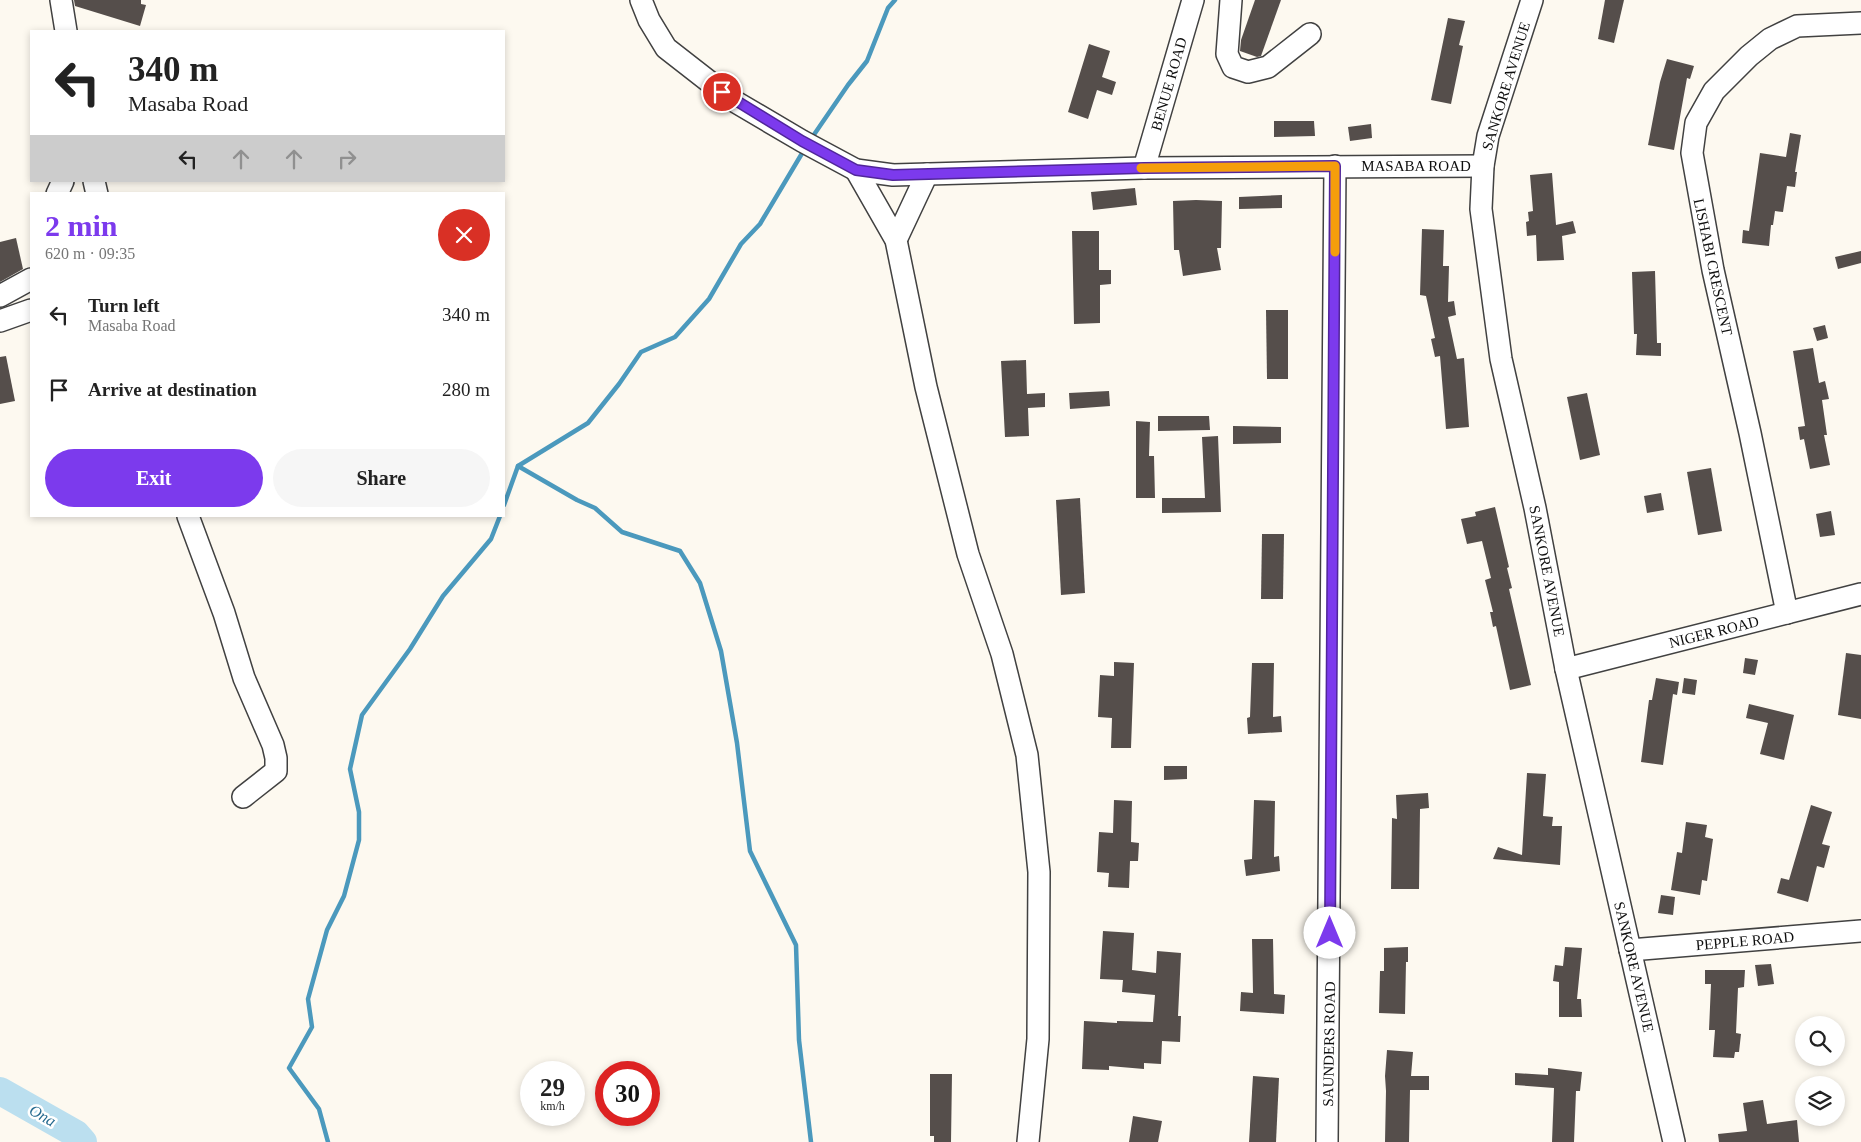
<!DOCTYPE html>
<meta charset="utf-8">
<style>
body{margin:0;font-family:Georgia,serif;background:#f6f6f6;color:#222;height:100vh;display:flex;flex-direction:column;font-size:19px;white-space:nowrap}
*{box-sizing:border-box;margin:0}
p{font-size:16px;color:#767676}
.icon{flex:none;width:28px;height:28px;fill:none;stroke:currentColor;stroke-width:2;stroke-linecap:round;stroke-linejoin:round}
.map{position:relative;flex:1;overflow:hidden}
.sheet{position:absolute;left:30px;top:192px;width:475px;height:325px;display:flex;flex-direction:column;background:#fff;border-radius:0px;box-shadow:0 2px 8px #0003}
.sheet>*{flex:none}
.hud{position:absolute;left:30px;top:30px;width:475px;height:152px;border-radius:0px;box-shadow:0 2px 8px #0003;background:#fff;color:#222;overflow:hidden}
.fabs{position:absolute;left:1795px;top:1016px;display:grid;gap:10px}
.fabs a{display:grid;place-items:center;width:50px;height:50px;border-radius:50%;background:#fff;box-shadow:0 2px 8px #0003;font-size:25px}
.speed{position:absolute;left:520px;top:1061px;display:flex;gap:10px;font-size:25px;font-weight:700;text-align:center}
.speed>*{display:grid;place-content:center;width:65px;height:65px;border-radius:50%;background:#fff;box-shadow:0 2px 8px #0003;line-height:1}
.speed small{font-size:12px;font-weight:400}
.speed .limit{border:8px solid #d22;background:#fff;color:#111}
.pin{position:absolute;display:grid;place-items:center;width:42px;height:42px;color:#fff;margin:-21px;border:2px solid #fff;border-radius:50%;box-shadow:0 1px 5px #0007}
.me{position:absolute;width:55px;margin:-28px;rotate:0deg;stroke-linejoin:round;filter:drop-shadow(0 0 4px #0008)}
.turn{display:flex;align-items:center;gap:18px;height:105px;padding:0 15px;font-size:22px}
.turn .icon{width:65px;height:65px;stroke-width:2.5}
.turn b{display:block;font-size:35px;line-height:42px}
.lanes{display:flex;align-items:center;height:48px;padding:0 15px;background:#0003;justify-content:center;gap:25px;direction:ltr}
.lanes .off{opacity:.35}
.round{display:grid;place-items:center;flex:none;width:52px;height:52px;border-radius:26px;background:#f6f6f6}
.summary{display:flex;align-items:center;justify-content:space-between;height:85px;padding:0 15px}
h1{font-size:30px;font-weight:700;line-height:38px;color:#7c3aed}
.cta{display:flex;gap:10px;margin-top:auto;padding:10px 15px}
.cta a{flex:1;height:58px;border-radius:30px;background:#7c3aed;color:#fff;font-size:20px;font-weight:700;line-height:58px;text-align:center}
.cta a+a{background:#f6f6f6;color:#222}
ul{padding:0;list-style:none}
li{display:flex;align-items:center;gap:15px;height:75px;padding:0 15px}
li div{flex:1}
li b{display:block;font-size:19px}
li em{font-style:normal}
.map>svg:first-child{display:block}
</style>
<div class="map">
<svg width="1861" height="1142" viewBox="0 0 1861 1142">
<rect width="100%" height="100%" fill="#fdf9f0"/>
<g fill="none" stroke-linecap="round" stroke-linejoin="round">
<g stroke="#4b99bd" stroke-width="4.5">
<polyline points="811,139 848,85 867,61 888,8 895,0"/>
<polyline points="518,466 577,500 595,508 622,532 680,551 700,583 721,651 737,743 750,851 796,945 799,1040 811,1142"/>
<polyline points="504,505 518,466 588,423 619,384 641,352 675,337 709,299 741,244 760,224 804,150"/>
<polyline points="328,1142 319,1109 289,1068 312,1027 308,999 327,930 344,896 359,840 359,812 350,769 362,715 410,649 443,596 491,539 500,516"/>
</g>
<polyline stroke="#bbdfef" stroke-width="28" points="0,1091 76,1134 83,1142"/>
</g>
<g fill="#554e4b">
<polygon points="74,0 141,0 141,4 146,5 140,26 75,6"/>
<polygon points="1255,0 1281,0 1261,56 1257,57 1240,51 1241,40"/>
<polygon points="1605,0 1624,0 1614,43 1598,39"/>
<polygon points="1448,18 1465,21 1459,45 1463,46 1451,104 1431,100"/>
<polygon points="1089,44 1110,51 1102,77 1116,82 1112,95 1097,90 1088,119 1068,112"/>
<polygon points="1667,59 1694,66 1690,79 1687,78 1674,150 1648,145 1660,82"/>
<polygon points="1274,121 1314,121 1315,136 1274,137"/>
<polygon points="1371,124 1372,138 1350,141 1348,127"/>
<polygon points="1790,133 1801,135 1795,172 1797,172 1795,187 1787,186 1783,212 1775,211 1773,225 1771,225 1769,246 1742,243 1743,230 1749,231 1760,153 1786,157"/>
<polygon points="1552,173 1556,225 1573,221 1576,233 1562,236 1564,260 1537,261 1536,235 1527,236 1526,222 1529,221 1528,212 1533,211 1530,175"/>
<polygon points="1135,188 1137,205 1093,210 1091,192"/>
<polygon points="1282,195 1282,208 1239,209 1239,197"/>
<polygon points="1196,200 1222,201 1221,248 1217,248 1221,270 1183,276 1179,250 1174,250 1173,201"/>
<polygon points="1422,229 1444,230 1443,266 1449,266 1448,302 1454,301 1456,315 1448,317 1457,359 1464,358 1469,427 1446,429 1440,356 1435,357 1431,339 1435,338 1426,296 1420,295"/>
<polygon points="1072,231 1099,231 1099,270 1111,270 1111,284 1100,285 1100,323 1074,324"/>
<polygon points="16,238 23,269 0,282 0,242"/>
<polygon points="1861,251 1861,263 1838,269 1835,257"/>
<polygon points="1655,271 1657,343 1661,343 1661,356 1636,355 1637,334 1634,334 1632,272"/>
<polygon points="1266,310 1288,310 1288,379 1267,379"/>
<polygon points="1825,325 1828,338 1817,341 1813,328"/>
<polygon points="1813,348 1819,383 1825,381 1829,399 1822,400 1827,435 1824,435 1830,465 1810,469 1804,439 1800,440 1798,427 1805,426 1793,351"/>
<polygon points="6,356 15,401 0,404 0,357"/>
<polygon points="1026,360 1027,394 1045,393 1045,407 1028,408 1029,436 1005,437 1001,361"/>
<polygon points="1109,391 1110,406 1070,409 1069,393"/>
<polygon points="1587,393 1600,455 1580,460 1567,397"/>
<polygon points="1158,416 1209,416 1210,430 1158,431"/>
<polygon points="1136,421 1150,422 1149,456 1154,456 1155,498 1136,498"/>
<polygon points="1233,426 1281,427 1281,443 1233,444"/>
<polygon points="1218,436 1221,512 1162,513 1162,498 1205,498 1202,437"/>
<polygon points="1711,468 1722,531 1698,535 1687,472"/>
<polygon points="1661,493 1664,510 1647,513 1644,496"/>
<polygon points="1080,498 1085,593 1061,595 1056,500"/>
<polygon points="1495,507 1509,567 1507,568 1512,588 1509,589 1531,685 1510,690 1496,626 1493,627 1490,612 1493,612 1485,580 1491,578 1482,541 1467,544 1461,519 1476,516 1475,512"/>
<polygon points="1831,511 1835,535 1820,537 1816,514"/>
<polygon points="1262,534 1284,534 1283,599 1261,599"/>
<polygon points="1846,653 1861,655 1861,719 1838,715"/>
<polygon points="1745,658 1758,660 1755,675 1743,673"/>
<polygon points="1114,662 1134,663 1131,748 1111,748 1112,718 1098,717 1100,675 1114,676"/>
<polygon points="1252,663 1274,663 1273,717 1281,716 1282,732 1248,734 1247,718 1250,717"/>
<polygon points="1656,678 1679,682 1677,695 1673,694 1663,765 1641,762 1649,700 1652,700"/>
<polygon points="1684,678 1697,680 1695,695 1682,693"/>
<polygon points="1749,704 1794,715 1784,760 1760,754 1768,723 1746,718"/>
<polygon points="1164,766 1187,766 1187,779 1164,780"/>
<polygon points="1527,773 1546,774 1543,816 1553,817 1552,826 1562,826 1560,865 1493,859 1498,847 1522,855"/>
<polygon points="1428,793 1429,808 1420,809 1419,889 1391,889 1392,818 1397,819 1396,795"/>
<polygon points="1114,800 1132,801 1131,842 1139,843 1138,861 1130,861 1129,888 1108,887 1109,873 1097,872 1099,832 1113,833"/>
<polygon points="1254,800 1275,801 1274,857 1279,856 1280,871 1246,876 1244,860 1252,859"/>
<polygon points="1811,805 1832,812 1822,844 1830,846 1824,868 1817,866 1808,902 1777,893 1781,878 1789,880"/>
<polygon points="1686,822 1707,825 1705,837 1713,839 1707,881 1702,880 1700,895 1671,890 1677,852 1682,853"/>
<polygon points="1661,895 1675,897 1673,915 1658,913"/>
<polygon points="1103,931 1134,933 1132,970 1156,973 1157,951 1181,953 1178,1016 1181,1016 1180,1042 1162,1041 1161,1064 1144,1063 1144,1069 1109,1066 1109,1070 1082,1069 1084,1021 1117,1023 1117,1021 1153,1022 1155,995 1122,992 1123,980 1100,979"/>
<polygon points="1252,939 1273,939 1274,994 1285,995 1284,1014 1240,1011 1241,992 1253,993"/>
<polygon points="1408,947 1408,962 1406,962 1405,1014 1379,1013 1380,971 1384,971 1384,948"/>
<polygon points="1565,947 1582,948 1577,999 1581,999 1582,1017 1559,1017 1559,982 1553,981 1555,965 1563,966"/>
<polygon points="1771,964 1774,984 1758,986 1755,965"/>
<polygon points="1705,970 1745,970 1744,987 1738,988 1736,1033 1741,1034 1739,1052 1735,1052 1734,1058 1713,1057 1715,1030 1709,1030 1711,984 1705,984"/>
<polygon points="1387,1050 1413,1052 1411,1076 1429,1076 1429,1090 1410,1090 1409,1142 1385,1142 1386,1091 1385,1076"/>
<polygon points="1548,1068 1582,1072 1580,1091 1576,1091 1574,1142 1552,1142 1554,1088 1515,1085 1515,1073 1548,1075"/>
<polygon points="930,1074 952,1074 951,1142 934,1142 934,1136 930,1136"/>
<polygon points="1253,1076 1279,1078 1276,1142 1249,1142"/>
<polygon points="1763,1100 1767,1124 1797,1120 1799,1142 1719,1142 1718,1134 1747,1131 1743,1103"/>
<polygon points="1133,1116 1162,1121 1158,1142 1129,1142"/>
</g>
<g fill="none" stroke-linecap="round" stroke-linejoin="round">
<g stroke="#414141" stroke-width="24">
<g id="minor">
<polyline points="61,0 66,31"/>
<polyline points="641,0 649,20 666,48 734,101 802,141 856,170 893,175 1144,168 1483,166"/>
<polyline points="1231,0 1227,54 1233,67 1248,72 1268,67 1310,34"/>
<polyline points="1532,0 1488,136 1483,166 1481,209 1501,359 1535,508 1566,669 1674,1142"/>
<polyline points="1144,168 1193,0"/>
<polyline points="856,170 896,240 926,387 968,554 1002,654 1027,755 1039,872 1038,1039 1028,1142"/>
<polyline points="94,181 97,194"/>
<polyline points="57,194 63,181"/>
<polyline points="896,240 927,174"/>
<polyline points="0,296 31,279"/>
<polyline points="0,321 31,310"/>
<polyline points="188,516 224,613 244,678 273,745 276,758 276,771 243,797"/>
<polyline points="1787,613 1750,433 1713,270 1692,153 1696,123 1714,91 1749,56 1770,39 1797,26 1861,23"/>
<polyline points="1566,669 1861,594"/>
<polyline points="1630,950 1861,931"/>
<polyline points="1327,1142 1335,166"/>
</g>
</g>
<use href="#minor" stroke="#fff" stroke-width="21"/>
</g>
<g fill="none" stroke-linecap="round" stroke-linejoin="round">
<g stroke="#51269a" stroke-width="12">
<polyline id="route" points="722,92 802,141 856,170 893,175 1144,168 1335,166 1330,933"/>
</g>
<use href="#route" stroke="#7c3aed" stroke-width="9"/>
<polyline stroke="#f59e0b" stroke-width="9" points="1141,168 1335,166 1335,252"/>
</g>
<g text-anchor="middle" stroke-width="5" stroke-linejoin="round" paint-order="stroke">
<g font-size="15" fill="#0e0e0e" stroke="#fff">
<text transform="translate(1169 84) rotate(-74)" y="5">BENUE ROAD</text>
<text transform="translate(1506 86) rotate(-73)" y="5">SANKORE AVENUE</text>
<text x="1416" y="171">MASABA ROAD</text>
<text transform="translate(1713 267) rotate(78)" y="5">LISHABI CRESCENT</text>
<text transform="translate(1547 571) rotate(79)" y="5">SANKORE AVENUE</text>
<text transform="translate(1714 632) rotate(-14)" y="5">NIGER ROAD</text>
<text transform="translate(1745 941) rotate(-5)" y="5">PEPPLE ROAD</text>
<text transform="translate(1634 967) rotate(77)" y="5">SANKORE AVENUE</text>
<text transform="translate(1329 1044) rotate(-89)" y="5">SAUNDERS ROAD</text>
</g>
<g font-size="16" font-style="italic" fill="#266b90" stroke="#fff">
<text transform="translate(43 1115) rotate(30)" y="6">Ona</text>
</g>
</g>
</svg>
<div class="fabs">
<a><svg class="icon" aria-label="search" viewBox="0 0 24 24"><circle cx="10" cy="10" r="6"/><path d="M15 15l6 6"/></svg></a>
<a><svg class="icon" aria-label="layers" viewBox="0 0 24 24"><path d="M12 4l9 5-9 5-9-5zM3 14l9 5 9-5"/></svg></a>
</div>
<div class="speed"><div>29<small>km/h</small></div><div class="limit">30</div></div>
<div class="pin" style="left:722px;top:92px;background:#d93025"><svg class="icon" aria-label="arrive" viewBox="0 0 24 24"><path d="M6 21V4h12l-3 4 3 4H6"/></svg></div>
<svg class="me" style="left:1330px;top:933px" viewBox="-20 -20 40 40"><circle r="19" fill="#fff"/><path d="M0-13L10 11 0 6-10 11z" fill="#7c3aed"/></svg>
<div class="hud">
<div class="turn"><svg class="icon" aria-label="left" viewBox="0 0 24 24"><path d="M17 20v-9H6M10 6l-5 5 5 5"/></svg><div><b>340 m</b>Masaba Road</div></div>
<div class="lanes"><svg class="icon" aria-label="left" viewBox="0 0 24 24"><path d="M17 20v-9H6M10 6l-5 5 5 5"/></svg><svg class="icon off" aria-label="ahead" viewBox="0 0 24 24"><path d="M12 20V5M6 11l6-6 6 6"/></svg><svg class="icon off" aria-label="ahead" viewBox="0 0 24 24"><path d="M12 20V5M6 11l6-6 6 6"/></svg><svg class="icon off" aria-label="right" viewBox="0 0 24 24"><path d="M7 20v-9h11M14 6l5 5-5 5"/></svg></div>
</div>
<section class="sheet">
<div class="summary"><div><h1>2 min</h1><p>620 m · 09:35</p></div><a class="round" style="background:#d93025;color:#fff"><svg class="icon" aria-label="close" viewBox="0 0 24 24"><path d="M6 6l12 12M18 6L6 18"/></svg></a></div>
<ul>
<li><svg class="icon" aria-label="left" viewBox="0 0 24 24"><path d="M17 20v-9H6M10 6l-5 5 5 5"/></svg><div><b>Turn left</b><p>Masaba Road</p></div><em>340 m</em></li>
<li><svg class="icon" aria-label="arrive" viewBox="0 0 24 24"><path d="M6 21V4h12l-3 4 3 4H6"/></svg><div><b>Arrive at destination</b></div><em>280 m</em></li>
</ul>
<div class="cta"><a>Exit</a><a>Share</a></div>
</section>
</div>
